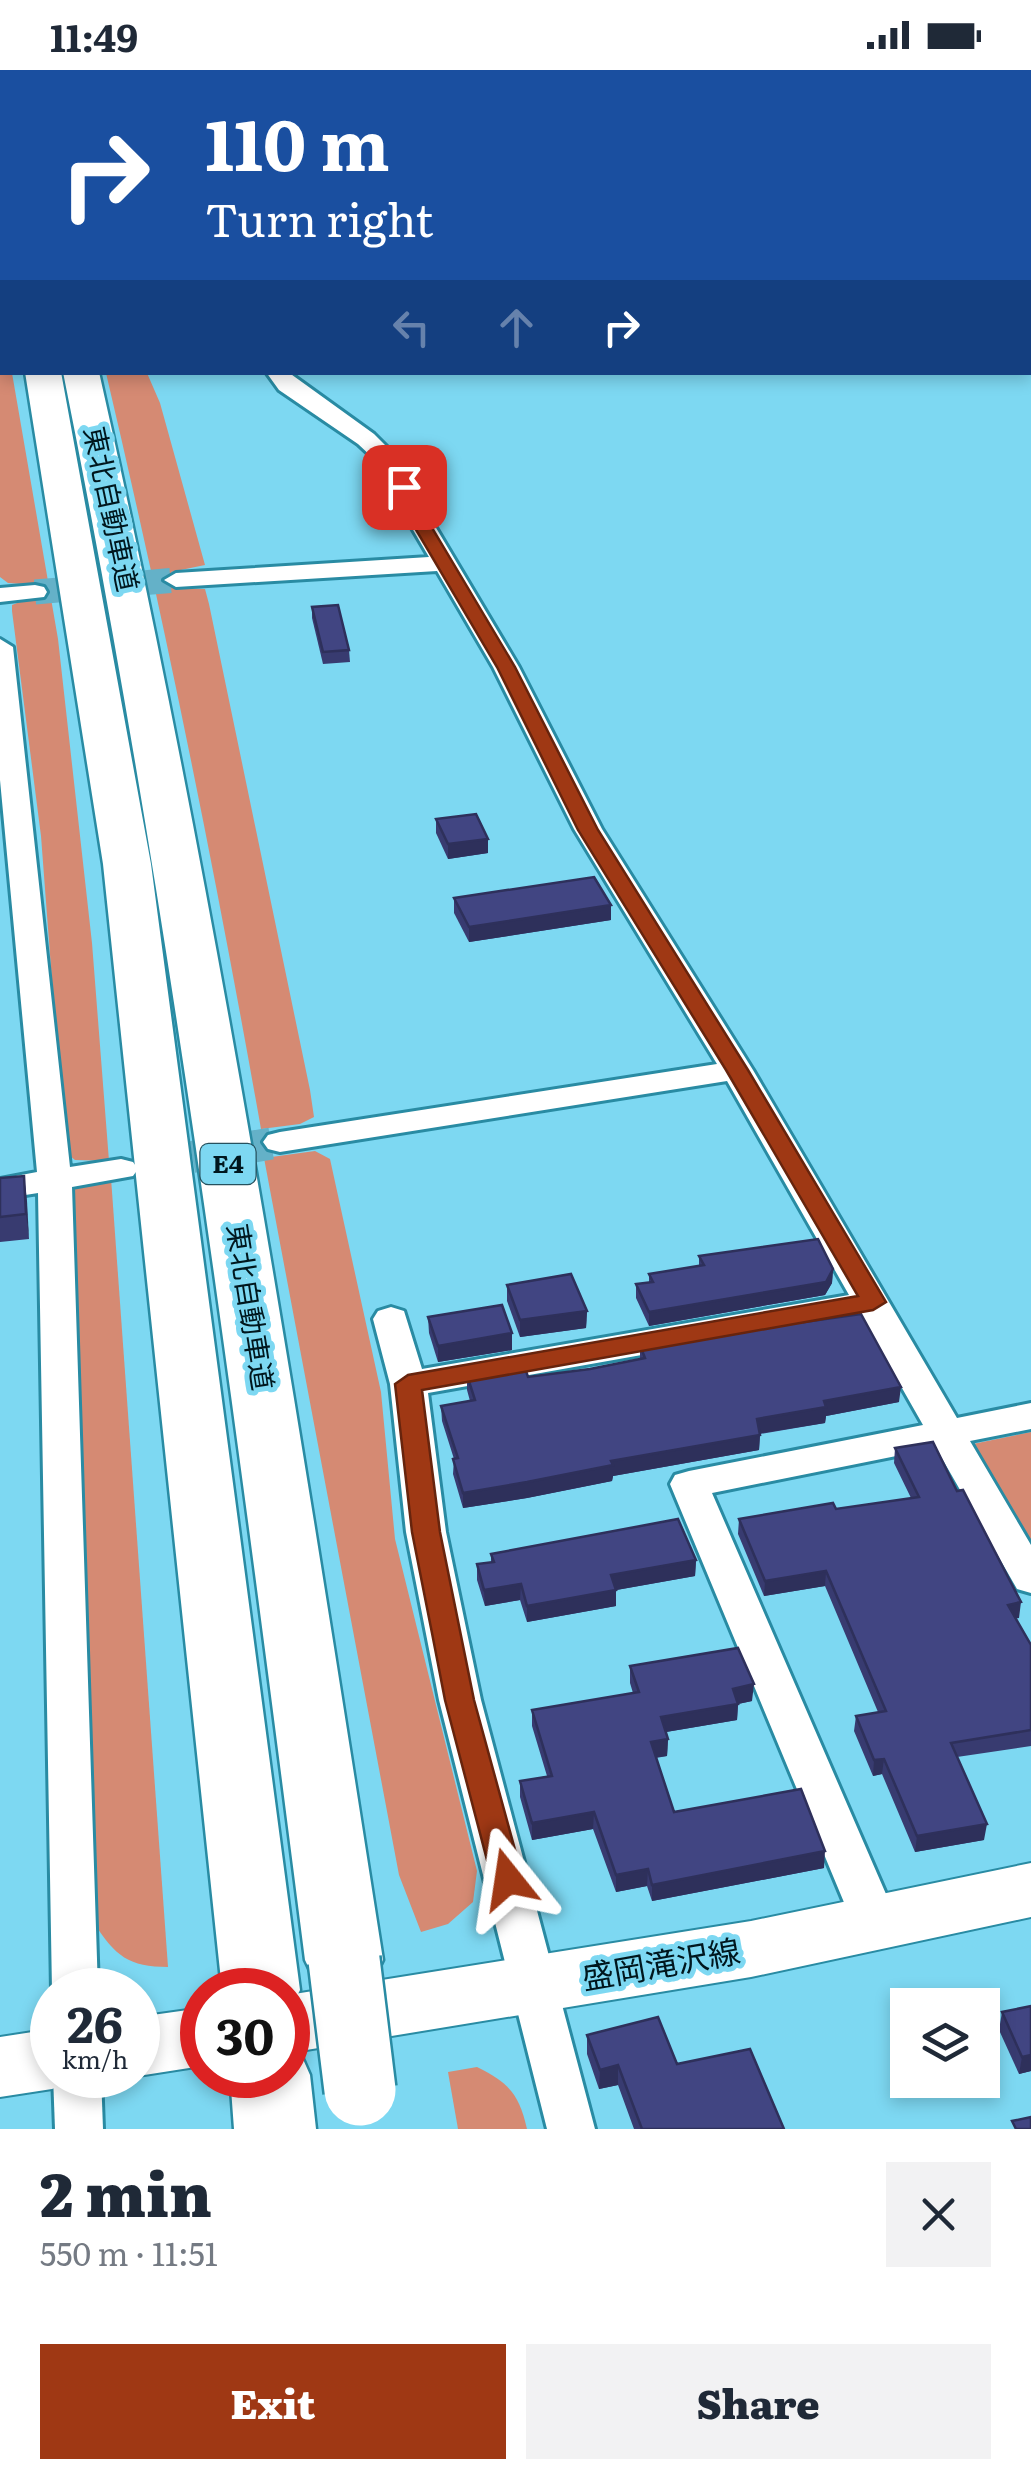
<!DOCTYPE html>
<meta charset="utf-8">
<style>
body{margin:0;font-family:Literata,"Noto Sans JP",serif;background:#f2f2f3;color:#1f2937;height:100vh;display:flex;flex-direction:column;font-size:38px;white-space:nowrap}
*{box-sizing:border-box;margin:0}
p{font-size:32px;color:#747a83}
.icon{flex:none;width:55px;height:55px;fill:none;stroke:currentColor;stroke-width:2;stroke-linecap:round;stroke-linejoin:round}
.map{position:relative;height:2059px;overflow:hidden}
.details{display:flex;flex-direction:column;background:#fff;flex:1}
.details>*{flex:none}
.guide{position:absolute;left:0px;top:0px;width:1032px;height:305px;box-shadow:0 5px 15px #0003;background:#1a4fa0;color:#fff;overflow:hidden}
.tools{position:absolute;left:890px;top:1918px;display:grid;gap:20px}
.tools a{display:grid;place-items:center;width:110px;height:110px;border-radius:0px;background:#fff;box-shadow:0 5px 15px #0003;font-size:50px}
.speed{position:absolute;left:30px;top:1898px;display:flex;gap:20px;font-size:50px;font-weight:700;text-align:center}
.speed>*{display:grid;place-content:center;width:130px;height:130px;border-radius:50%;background:#fff;box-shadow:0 5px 15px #0003;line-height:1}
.speed small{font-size:25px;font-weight:400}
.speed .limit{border:15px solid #d22;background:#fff;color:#111}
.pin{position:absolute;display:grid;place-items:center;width:85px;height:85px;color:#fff;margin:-42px;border-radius:20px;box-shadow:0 5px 15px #0006}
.me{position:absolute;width:110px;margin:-55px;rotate:345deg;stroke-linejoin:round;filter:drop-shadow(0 0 8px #0008)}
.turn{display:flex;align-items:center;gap:35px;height:210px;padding:0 40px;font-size:45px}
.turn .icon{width:130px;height:130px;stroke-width:2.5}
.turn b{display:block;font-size:70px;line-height:85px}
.lanes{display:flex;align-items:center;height:95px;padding:0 40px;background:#0003;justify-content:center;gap:50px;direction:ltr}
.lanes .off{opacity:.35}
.round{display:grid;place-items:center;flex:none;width:105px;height:105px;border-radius:0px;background:#f2f2f3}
.summary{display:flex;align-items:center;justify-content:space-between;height:170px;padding:0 40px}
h1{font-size:60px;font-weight:800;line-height:75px}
.action{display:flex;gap:20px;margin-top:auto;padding:20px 40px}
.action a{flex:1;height:115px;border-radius:0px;background:#9f3814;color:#fff;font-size:40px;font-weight:800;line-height:115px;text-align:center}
.action a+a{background:#f2f2f3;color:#1f2937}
.status{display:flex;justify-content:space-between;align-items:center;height:70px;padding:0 50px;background:#fff;direction:ltr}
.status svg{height:28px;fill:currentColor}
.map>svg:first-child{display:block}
</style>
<div class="status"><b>11:49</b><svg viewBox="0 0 49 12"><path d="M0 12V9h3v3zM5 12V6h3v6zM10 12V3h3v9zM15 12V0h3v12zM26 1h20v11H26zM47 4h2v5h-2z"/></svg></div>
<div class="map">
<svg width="1031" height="2059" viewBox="0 0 1031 2059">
<rect width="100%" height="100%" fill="#7dd8f2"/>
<g fill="#d58a73">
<polygon points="0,241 2,302 12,303 58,569 92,873 109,1091 75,1090 65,1082 41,766 12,541 12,535 35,526 36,515 8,513 0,507"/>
<path d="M 106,303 L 147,303 L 160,333 L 205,495 L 171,502 L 175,518 L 205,519 L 209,534 L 310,1020 L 314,1047 L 300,1054 L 261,1059 C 216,805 165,553 106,303 Z"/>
<polygon points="315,1081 330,1089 381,1322 395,1469 477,1801 473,1832 448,1854 421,1862 399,1805 264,1088"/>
<path d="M 111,1108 L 168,1897 C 129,1897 115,1886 94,1853 L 69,1120 L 88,1111 Z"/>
<polygon points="1031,1362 1031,1480 968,1375"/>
<path d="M 477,1997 C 509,2013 519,2024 527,2059 L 458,2059 L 448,2002 Z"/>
</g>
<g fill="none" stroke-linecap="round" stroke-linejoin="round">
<g fill="#bd7caa" fill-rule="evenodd">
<rect x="0" y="37" width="2" height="20"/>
<rect x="1030" y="63" width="1" height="20"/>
</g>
<polyline stroke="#64b1c8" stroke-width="25" stroke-dasharray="25 12" stroke-linecap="butt" points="35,522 176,510"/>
<polyline stroke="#64b1c8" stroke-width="32" stroke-dasharray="32 16" stroke-linecap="butt" points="145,1095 280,1072"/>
<g stroke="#298ba3" stroke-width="6">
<g id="street">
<polygon points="59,0 75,0 76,2 60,2"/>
<rect x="0" y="50" width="2" height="10"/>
<polygon points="266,302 288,302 374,364 408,398 423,436 519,597 602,759 753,1000 957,1348 1031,1333 1031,1359 970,1371 1031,1475 1031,1523 1017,1519 936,1378 712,1423 899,1854 892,1867 876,1873 860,1867 853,1854 670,1414 675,1405 689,1401 923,1355 861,1246 428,1323 446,1462 481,1630 595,2059 547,2059 439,1630 406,1462 390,1314 373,1249 378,1241 391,1237 404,1241 422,1299 849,1225 727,1011 280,1082 268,1079 263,1072 268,1065 280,1062 717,994 574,759 493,597 437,501 176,517 164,510 176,503 429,487 399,436 387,401 358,374 279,320"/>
<polygon points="35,515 44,517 47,522 44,527 0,532 0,518"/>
<polygon points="0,569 13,577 70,1097 121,1089 133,1092 138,1099 133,1106 72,1117 98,1920 52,1920 38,1123 0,1129 0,1109 37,1102 0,710"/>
<polygon points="53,2005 101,2005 103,2059 55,2059"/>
</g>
</g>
<g stroke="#298ba3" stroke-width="4">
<g id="secondary">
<polygon points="1031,1793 1031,1847 751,1907 288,1983 288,1925 751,1851"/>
<polygon points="202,1938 202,1996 138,2006 136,2005 138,1947"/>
<polygon points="52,1959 52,2005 79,2005 77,2010 52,2019 0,2027 0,1967"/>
</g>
</g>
<g stroke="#298ba3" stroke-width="5">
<g id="highway">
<polygon points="0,0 14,0 15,2 2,2 2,14"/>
<rect x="0" y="100" width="2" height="28"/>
<polygon points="25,302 61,302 151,794 300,1920 288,1944 288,1920 222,1920 103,794"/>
<path d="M 63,302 L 99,302 C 218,828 300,1358 383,1890 L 372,1913 L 344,1922 L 316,1913 L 305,1890 C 237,1359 169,828 63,302 Z"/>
<polygon points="288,1976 299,1980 310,2005 316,2059 234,2059 230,2005 288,2005"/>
</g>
</g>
<use href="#street" fill="#fff" fill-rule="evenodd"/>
<use href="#secondary" fill="#fff" fill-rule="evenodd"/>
<use href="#highway" fill="#fff" fill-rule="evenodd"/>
<g stroke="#298ba3" stroke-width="76" stroke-linecap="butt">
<polyline id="highway-bridge" points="344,1890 360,2020"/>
</g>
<use href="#highway-bridge" stroke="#fff" stroke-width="71"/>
</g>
<g fill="#383b70">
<polygon points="312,537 349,580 350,592 323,594 312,548"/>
<polygon points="436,749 488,769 488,783 448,789 436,763"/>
<polygon points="454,828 611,835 611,850 469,872 454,843"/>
<polygon points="24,1106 29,1169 0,1172 0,1108"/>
<polygon points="699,1186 833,1199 832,1213 825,1225 649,1256 636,1228 636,1214 649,1212 649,1204 699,1196"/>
<polygon points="507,1215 587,1241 586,1258 520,1267 507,1231"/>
<polygon points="428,1247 512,1280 438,1292 429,1263"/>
<polygon points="808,1252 899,1332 826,1346 825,1353 760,1364 759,1380 613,1406 612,1411 527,1428 463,1438 453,1404 454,1389 442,1351 441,1336 470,1331 467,1320 467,1305 528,1307 590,1299 640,1289 640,1275"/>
<polygon points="895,1378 1019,1548 1015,1548 1031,1575 1031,1676 957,1687 984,1770 915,1782 882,1704 873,1706 854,1661 856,1646 878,1642 825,1516 764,1526 738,1464 739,1449 836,1439 911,1428 894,1393"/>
<polygon points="491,1484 696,1490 695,1506 616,1520 616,1536 527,1552 520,1530 485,1536 477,1510 477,1494 491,1492"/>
<polygon points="630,1596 752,1631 738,1634 737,1650 666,1662 668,1669 667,1686 656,1688 674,1742 824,1798 652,1831 647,1816 616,1822 593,1759 532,1770 520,1727 520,1711 547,1706 532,1656 532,1640 633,1623 630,1613"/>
<polygon points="1031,1936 1031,2001 1019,2004 999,1960 1002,1942"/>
<polygon points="587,1965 677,1994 784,2059 634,2059 618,2015 599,2019 587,1984"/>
</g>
<g fill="#2e305b">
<polygon points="488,769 488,783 448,789 448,774"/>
<polygon points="611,835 611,850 469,872 469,857"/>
<polygon points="24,1106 27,1131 29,1169 26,1144"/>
<polygon points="833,1199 832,1213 825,1225 649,1256 649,1242"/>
<polygon points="587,1241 586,1258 520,1267 520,1250"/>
<polygon points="512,1263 512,1280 438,1292 438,1276"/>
<polygon points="901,1317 899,1332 826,1346 825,1353 756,1364 757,1349 824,1331"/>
<polygon points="760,1365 759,1380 613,1406 612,1411 527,1428 463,1438 463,1423 611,1391"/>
<polygon points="696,1490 695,1506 611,1521 611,1505"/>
<polygon points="826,1501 825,1516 764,1526 765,1511"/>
<polygon points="521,1514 520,1530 485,1536 484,1520"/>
<polygon points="616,1520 616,1536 527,1552 527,1536"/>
<polygon points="1021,1532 1019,1548 1006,1550 1008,1535"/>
<polygon points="754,1614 752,1631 738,1634 737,1650 660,1663 661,1647 733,1619"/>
<polygon points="668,1669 667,1686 650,1688 651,1672"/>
<polygon points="884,1689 882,1704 873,1706 874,1690"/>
<polygon points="594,1742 593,1759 532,1770 532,1753"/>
<polygon points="987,1754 984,1770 915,1782 917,1766"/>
<polygon points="825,1781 824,1798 652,1831 652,1815"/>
<polygon points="648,1799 647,1816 616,1822 616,1805"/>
<polygon points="1031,1985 1031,2001 1019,2004 1022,1987"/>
<polygon points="618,1995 618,2015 599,2019 600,2000"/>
</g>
<g fill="#414582" stroke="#2e305b" stroke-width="2.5">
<polygon points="338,535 349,580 323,582 312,537"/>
<polygon points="476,744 488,769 448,774 436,749"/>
<polygon points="594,807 611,835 469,857 454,828"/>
<polygon points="24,1106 26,1144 0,1147 0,1108"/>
<polygon points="818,1169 833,1199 826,1212 649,1242 636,1214 653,1212 649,1204 704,1195 699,1186"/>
<polygon points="571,1204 587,1241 520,1250 507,1215"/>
<polygon points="502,1235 512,1263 438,1276 428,1247"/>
<polygon points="809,1244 805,1252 861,1244 901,1317 824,1331 826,1337 757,1349 760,1365 611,1391 613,1395 527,1412 463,1423 453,1389 458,1388 441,1336 475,1330 467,1305 524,1295 528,1307 590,1299 645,1288 640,1275"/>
<polygon points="933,1372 957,1421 963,1420 1021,1532 1008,1535 1031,1575 1031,1660 951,1673 987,1754 917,1766 884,1689 874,1690 856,1646 886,1641 826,1501 765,1511 739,1449 833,1433 836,1439 919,1427 895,1378"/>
<polygon points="678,1449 696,1490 611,1505 616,1520 527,1536 521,1514 484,1520 477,1494 494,1492 491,1484"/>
<polygon points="738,1578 754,1614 733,1619 738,1634 661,1647 668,1669 651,1672 674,1742 801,1719 825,1781 652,1815 648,1799 616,1805 594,1742 532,1753 520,1711 552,1706 532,1640 639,1622 630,1596"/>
<polygon points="1031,1936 1031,1985 1022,1987 1002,1942"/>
<polygon points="658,1947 677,1994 750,1979 784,2059 642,2059 618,1995 600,2000 587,1965"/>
<polygon points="1031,2047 1031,2059 1016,2059 1012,2051"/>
</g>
<polygon fill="#9f3814" stroke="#67240d" stroke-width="2.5" points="404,412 412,417 419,436 515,597 598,760 748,1000 886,1232 873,1240 422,1320 440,1462 474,1630 523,1809 519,1818 508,1822 496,1818 492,1809 445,1630 432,1563 412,1462 395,1314 408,1305 858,1226 726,1000 578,760 497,597 402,436 396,417"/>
<g text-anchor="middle" stroke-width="10" stroke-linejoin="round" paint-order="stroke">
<rect fill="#7dd8f2" stroke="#26515e" stroke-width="2.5" x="200.5" y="1074" width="55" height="40" rx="8"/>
<g font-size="25" font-weight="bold" fill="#00171e">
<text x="228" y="1103">E4</text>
</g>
<g font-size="28" fill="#00171e" stroke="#7dd8f2">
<text transform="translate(111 439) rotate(78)" y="10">東北自動車道</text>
<text transform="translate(250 1237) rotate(81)" y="10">東北自動車道</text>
</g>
<g font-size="32" fill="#00171e" stroke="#7dd8f2">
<text transform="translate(661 1895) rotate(-10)" y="11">盛岡滝沢線</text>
</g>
</g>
</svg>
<div class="tools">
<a><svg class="icon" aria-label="layers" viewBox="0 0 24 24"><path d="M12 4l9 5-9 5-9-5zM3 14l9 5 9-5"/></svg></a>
</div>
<div class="speed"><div>26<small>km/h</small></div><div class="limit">30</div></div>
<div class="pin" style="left:404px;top:417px;background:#d93025"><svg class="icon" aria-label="arrive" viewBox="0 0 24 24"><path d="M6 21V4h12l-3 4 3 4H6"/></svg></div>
<svg class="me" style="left:508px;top:1809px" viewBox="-20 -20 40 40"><path d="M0-17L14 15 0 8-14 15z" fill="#9f3814" stroke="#fff" stroke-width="4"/></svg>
<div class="guide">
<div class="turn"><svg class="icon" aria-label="right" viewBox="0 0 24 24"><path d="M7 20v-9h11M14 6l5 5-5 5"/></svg><div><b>110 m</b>Turn right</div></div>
<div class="lanes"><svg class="icon off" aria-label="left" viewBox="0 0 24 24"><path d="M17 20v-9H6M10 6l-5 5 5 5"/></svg><svg class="icon off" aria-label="ahead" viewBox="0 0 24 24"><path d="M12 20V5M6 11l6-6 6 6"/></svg><svg class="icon" aria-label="right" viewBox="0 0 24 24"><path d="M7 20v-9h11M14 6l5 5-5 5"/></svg></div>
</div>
</div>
<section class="details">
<div class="summary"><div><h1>2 min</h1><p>550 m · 11:51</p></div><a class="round"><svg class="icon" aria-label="close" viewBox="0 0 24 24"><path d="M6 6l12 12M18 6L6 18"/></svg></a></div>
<div class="action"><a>Exit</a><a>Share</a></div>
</section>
